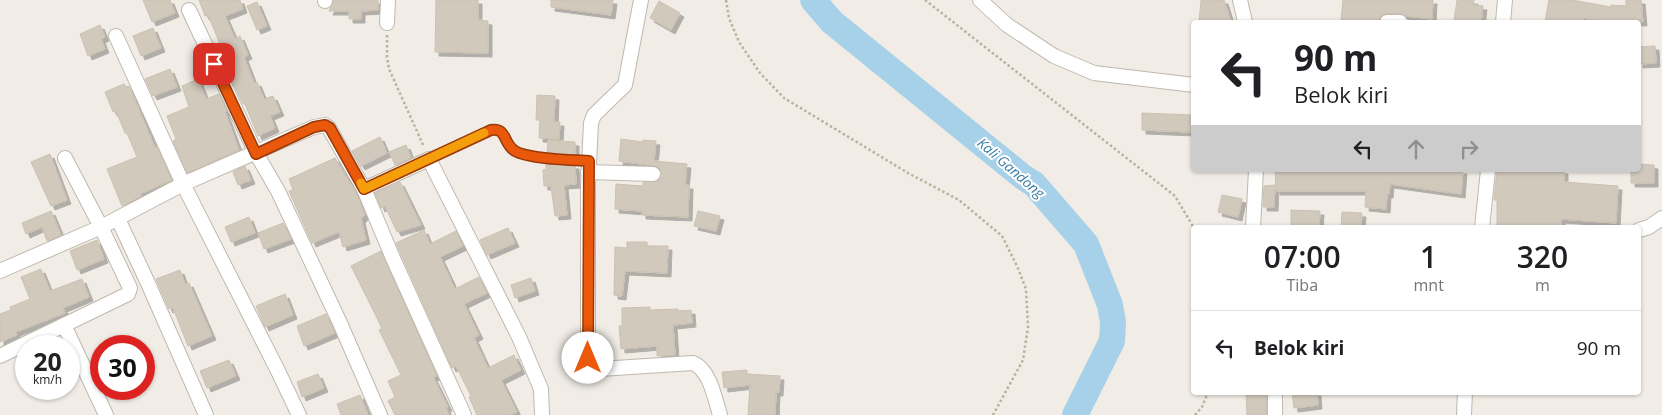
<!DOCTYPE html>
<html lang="id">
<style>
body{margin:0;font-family:"Open Sans",sans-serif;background:#f6f6f6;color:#202124;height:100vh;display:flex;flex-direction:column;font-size:19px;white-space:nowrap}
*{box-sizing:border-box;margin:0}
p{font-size:16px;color:#757577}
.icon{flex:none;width:28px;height:28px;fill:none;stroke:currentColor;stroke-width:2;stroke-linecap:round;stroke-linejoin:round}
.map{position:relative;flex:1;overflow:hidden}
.drawer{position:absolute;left:1191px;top:225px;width:450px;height:170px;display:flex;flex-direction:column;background:#fff;border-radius:5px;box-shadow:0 1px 4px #0004}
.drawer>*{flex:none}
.hud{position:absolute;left:1191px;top:20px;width:450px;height:152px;border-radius:5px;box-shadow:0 1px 4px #0004;background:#fff;color:#202124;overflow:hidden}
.speed{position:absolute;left:15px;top:335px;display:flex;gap:10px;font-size:25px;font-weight:700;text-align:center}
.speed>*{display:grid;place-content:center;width:65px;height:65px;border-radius:50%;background:#fff;box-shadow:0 1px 4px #0004;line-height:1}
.speed small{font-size:12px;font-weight:400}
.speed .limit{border:8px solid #d22;background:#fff;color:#111}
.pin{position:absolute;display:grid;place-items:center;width:42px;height:42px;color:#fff;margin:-21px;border-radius:10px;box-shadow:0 2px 8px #0006}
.me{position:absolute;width:55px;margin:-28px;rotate:0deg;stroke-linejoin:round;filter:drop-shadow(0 0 4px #0008)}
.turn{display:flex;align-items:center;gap:18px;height:105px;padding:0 20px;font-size:22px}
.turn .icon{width:65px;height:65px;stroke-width:2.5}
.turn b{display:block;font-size:35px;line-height:42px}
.lanes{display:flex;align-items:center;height:48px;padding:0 20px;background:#0003;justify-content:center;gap:25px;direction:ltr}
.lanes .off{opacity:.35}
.eta{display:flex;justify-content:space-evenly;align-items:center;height:85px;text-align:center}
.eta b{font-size:30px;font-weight:600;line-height:35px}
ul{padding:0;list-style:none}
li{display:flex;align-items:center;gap:15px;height:75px;padding:0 20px;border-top:1px solid #e0e0e0}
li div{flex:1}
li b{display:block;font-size:19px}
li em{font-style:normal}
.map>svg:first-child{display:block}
</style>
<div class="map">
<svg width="1662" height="415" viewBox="0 0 1662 415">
<defs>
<filter id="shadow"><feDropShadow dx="4" dy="4" stdDeviation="0" flood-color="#0004"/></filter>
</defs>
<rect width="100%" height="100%" fill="#f1ede6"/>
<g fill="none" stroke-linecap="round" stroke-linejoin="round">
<polyline stroke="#a7d1e9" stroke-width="26" points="813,0 832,22 1023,177 1034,184 1086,244 1110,305 1113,322 1112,341 1075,415"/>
</g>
<g fill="#d2c9bd" stroke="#ccc0b0" filter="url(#shadow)">
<polygon points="143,0 170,0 175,13 152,22"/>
<polygon points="199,0 240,0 243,9 225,16 235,39 240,36 248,55 244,57 254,83 257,82 264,99 273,96 280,112 270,116 275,128 258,136 245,104 243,104 227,71 229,70 219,45 220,44 208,15 205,16"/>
<polygon points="334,0 378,0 378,10 361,11 361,19 349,19 349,11 329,11"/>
<polygon points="436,0 478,0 478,20 488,21 488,53 435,52"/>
<polygon points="551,0 613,0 611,15 551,7"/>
<polygon points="1201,0 1224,0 1231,22 1199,22"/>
<polygon points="1343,0 1433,0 1432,19 1406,16 1400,13 1387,13 1380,17 1378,22 1343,22 1344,20 1341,20"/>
<polygon points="1457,0 1474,0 1473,5 1483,6 1481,22 1454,20"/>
<polygon points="1549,0 1572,0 1611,7 1611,5 1626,6 1626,0 1641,0 1643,22 1606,20 1606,22 1583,18 1583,22 1545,22"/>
<polygon points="659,1 680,13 671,30 650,18"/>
<polygon points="257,2 267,26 257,30 247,6"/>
<polygon points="100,25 105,37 101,39 105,49 88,56 80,34"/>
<polygon points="153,28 161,48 141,56 133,36"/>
<polygon points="1655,46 1656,63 1639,64 1639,47"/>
<polygon points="170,69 177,87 153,96 145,79"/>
<polygon points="198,79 206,99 219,94 227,111 225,112 239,150 187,173 173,141 176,139 167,116 189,107 182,86"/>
<polygon points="124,84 126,87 129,86 155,148 157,147 172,180 140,194 141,196 122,206 107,169 137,157 127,133 125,133 116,111 113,112 105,92"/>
<polygon points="537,95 555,96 554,122 560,122 559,139 539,138 540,120 536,120"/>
<polygon points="1142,113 1192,115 1191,132 1142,130"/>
<polygon points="380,137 387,153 361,166 352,151"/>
<polygon points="621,139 643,142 643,140 656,141 654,161 687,164 685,185 689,185 688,217 642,215 642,211 615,209 616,184 643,186 643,182 658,181 662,175 661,170 657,166 619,161"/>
<polygon points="548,140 575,142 575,155 547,153"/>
<polygon points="406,145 411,158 395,165 389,152"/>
<polygon points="50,154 67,200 51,206 31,162"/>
<polygon points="335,158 356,193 365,215 361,219 366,240 343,247 339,232 312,243 289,191 293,190 289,179"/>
<polygon points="546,164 575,165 576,184 564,185 567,215 555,216 551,186 544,186 543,170 546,169"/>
<polygon points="1639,164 1654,165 1654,183 1631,183 1631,170 1639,170"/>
<polygon points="245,166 251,180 238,185 233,172"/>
<polygon points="1275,170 1463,170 1461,194 1390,184 1389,194 1387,194 1386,209 1365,207 1366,191 1276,191"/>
<polygon points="1497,170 1564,170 1564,182 1618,186 1616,223 1561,219 1562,228 1497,228 1497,200 1494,200"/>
<polygon points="400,182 421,225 397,232 385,206 381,208 375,193"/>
<polygon points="1275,185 1274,207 1263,207 1264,186"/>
<polygon points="1222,195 1242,199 1238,217 1218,212"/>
<polygon points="1291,210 1320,211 1319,228 1291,228"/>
<polygon points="51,211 61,235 47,241 42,227 26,234 22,223"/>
<polygon points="698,211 720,216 716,231 694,226"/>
<polygon points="1342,212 1362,213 1361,228 1341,228"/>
<polygon points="249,217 255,233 231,242 225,227"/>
<polygon points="283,223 291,239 264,249 258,233"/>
<polygon points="508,228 515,243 487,255 480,240"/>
<polygon points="424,230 430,244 456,231 463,246 440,257 455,289 479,277 487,293 464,304 479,335 474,338 488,368 514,355 521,370 501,380 517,412 510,415 477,415 469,397 471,396 456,366 452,368 396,243"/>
<polygon points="97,240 104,259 77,270 70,251"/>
<polygon points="627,242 647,242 647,246 668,246 667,273 625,271 622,296 614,295 615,247 627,248"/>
<polygon points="381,251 437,376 433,377 448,407 446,408 449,415 395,415 388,401 395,397 388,381 401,375 379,330 382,329 375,314 351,266"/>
<polygon points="41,269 50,291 82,279 89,297 63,308 65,313 16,332 17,335 0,342 0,314 11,310 10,307 30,299 21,277"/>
<polygon points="180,270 185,284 189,283 212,336 188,346 173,308 169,309 156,279"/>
<polygon points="531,278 535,291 515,298 511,285"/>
<polygon points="285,294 293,315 265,327 256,306"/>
<polygon points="650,307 650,310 678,309 678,311 691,310 692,323 673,325 675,355 657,356 657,346 621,349 619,326 622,326 622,308"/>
<polygon points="326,314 335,333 304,346 297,326"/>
<polygon points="229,360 236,376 207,388 200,371"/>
<polygon points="747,370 747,374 780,376 779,392 776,392 775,415 748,415 750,385 724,388 722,372"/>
<polygon points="318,374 324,388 302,397 297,382"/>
<polygon points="1246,392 1266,392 1266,415 1247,415"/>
<polygon points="1292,392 1317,392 1318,405 1294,408"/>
<polygon points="360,395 368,415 341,415 337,404"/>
</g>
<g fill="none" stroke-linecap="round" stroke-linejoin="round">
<g stroke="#bfb8ad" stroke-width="9">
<path id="lane" d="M 429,159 L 491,130 C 507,128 503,144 515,151 C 529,160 571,159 589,161"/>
</g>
<g stroke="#bfb8ad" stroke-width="16">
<g id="street">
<path d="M 641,0 L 625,85 L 594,115 L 591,123 L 588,185 L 588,358 L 592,367 L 600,369 L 693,363 C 710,370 715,399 720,415"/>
<polyline points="980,0 1007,25 1054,56 1094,73 1194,85"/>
<polyline points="1240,0 1245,22"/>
<polyline points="325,1 325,0"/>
<polyline points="189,10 256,153 278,191 340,323 380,415"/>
<polyline points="1387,22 1400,22"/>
<polyline points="1503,22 1505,0"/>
<polyline points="387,23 388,0"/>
<polyline points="116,36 183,184 277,369 299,415"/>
<polyline points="588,172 653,174"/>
<polyline points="364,189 429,159 519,337 541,389 542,415"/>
<polyline points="118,219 147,281 206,415"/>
<polyline points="1253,228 1256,170"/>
<polyline points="1482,228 1488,170"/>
<polyline points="1639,230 1649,227 1662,218"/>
<polyline points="0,271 101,227 65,158"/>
<polyline points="64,325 106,415"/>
<polyline points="0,356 128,294 130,288 101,227 183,184 314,127 325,125 329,128 364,189 392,256 464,415"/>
<polyline points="1275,392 1275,415"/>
<polyline points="1464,415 1465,392"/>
</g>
</g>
<g stroke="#bcb09c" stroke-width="2.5" stroke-dasharray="2.5 2.5" stroke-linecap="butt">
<polyline points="726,0 729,18 739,42 760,73 784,98 908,173 959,200 1002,236 1017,266 1026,289 1028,327 1023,360 993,415"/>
<polyline points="925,0 1175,196 1194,228"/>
<polyline points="387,35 387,57 389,69 424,147"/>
<polyline points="1195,415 1202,407 1208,392"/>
</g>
<use href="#lane" stroke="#fff" stroke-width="7"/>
<use href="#street" stroke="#fff" stroke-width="14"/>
</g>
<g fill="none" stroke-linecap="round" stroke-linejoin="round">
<g stroke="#983908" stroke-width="12">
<path id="route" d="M 214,64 L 256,154 L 314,127 L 325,125 L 330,128 L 364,189 L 491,130 C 507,127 503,144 515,151 C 528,159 572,160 589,161 L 588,358"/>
</g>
<use href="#route" stroke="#ea580c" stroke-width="9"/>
<polyline stroke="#f59e0b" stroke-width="9" points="361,183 364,189 484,133"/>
</g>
<g text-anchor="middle" stroke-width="4" stroke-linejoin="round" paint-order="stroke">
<g font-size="14" font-style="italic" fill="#3a7ca5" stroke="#fff">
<text transform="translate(1011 168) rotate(41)" y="5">Kali Gandong</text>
</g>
</g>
</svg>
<div class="speed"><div>20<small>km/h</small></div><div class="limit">30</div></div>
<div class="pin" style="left:214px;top:64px;background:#d93025"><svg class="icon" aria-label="arrive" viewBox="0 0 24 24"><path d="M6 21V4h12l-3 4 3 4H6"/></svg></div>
<svg class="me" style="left:588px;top:358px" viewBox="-20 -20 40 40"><circle r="19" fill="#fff"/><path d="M0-13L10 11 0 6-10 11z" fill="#ea580c"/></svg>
<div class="hud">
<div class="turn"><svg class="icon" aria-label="left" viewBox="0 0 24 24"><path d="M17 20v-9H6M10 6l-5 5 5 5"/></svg><div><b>90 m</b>Belok kiri</div></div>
<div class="lanes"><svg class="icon" aria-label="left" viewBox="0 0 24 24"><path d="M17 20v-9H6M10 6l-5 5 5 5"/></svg><svg class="icon off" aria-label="ahead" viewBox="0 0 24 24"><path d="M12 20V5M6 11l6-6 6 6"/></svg><svg class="icon off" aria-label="right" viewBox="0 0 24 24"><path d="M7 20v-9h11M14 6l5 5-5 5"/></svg></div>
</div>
<section class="drawer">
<div class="eta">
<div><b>07:00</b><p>Tiba</p></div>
<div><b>1</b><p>mnt</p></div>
<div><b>320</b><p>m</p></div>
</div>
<ul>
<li><svg class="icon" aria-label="left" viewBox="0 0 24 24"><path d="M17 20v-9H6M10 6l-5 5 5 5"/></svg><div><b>Belok kiri</b></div><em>90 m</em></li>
</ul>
</section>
</div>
